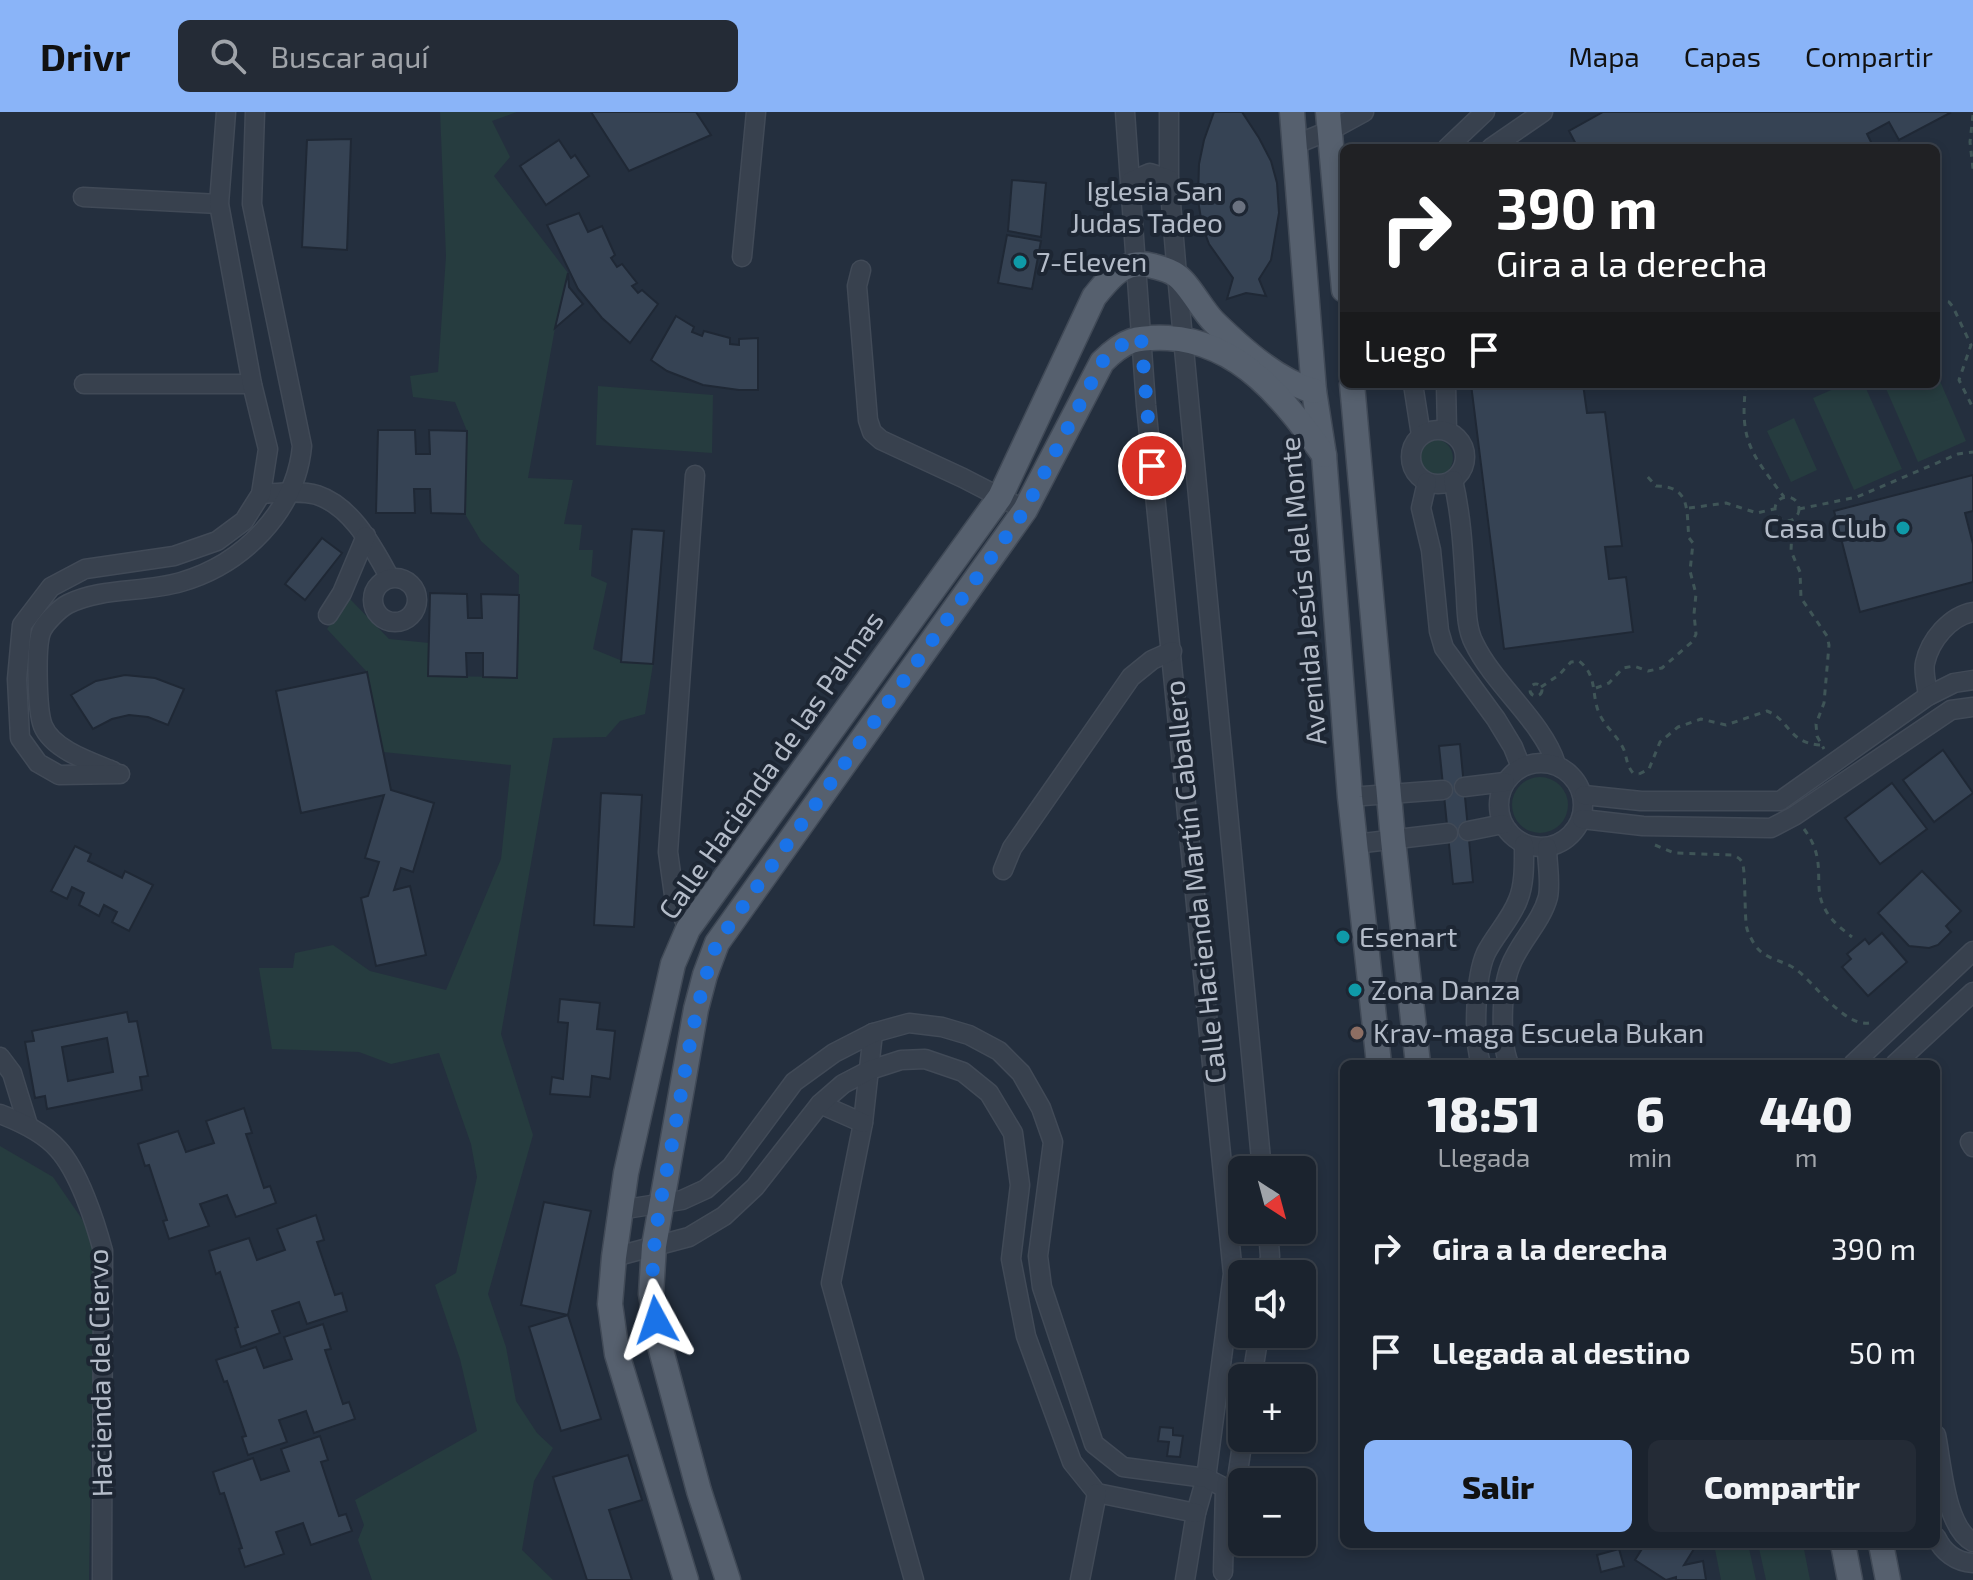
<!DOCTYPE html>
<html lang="es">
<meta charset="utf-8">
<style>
body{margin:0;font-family:"Exo 2",sans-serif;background:#242b36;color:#f1f3f6;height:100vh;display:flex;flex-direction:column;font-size:30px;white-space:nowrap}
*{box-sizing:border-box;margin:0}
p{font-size:26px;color:#a0a4aa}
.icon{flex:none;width:44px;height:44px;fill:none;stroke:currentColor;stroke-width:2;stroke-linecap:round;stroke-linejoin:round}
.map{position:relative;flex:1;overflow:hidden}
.details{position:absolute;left:1340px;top:948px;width:600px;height:488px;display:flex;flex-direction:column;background:#1b232e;border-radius:12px;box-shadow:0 4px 12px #0003,0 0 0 2px #39404a}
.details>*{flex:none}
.top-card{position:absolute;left:1340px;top:32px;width:600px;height:244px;border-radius:12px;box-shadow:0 4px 12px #0003,0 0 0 2px #39404a;background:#202124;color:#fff;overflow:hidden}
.needle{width:52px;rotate:144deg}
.tools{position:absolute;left:1228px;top:1044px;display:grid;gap:16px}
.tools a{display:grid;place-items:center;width:88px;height:88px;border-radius:12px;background:#1b232e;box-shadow:0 4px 12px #0003,0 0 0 2px #39404a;font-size:40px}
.pin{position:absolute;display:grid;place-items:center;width:68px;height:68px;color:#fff;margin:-34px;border:4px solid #fff;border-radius:50%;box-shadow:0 2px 8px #0007}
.me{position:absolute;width:88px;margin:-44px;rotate:355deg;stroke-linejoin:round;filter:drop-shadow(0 0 6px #0008)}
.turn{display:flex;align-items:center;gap:28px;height:168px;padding:0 24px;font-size:36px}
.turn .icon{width:104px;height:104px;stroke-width:2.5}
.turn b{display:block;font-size:56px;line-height:68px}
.then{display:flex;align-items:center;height:76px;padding:0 24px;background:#0003;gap:16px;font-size:30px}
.eta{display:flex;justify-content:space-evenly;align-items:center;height:136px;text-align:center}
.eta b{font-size:48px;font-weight:800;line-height:56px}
.action{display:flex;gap:16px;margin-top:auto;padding:16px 24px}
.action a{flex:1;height:92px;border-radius:12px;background:#8ab4f8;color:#111;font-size:32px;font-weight:800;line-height:92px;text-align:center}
.action a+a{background:#242b36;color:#f1f3f6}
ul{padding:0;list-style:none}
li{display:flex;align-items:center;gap:24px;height:104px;padding:0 24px}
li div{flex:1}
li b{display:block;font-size:30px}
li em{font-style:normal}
header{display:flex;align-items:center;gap:48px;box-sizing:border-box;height:112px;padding:0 40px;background:#8ab4f8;color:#111}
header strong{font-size:38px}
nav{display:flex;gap:44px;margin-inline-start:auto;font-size:28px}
.search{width:560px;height:72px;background:#242b36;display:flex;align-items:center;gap:20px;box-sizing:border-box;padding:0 28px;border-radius:12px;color:#a0a4aa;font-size:30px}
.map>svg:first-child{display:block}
</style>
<header>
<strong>Drivr</strong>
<div class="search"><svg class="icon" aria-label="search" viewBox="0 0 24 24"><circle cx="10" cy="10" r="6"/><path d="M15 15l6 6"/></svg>Buscar aquí</div>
<nav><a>Mapa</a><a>Capas</a><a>Compartir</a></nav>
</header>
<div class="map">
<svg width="1973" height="1468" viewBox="0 0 1973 1468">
<rect width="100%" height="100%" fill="#242f3e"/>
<g fill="#263c3f">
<polygon points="440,0 517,0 492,9 510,45 494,64 568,161 555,216 528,366 573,368 564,412 582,413 579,438 593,438 591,464 607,471 593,537 625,550 653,552 645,602 620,609 606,625 553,626 501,922 533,1023 488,1182 506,1235 516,1289 537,1321 553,1336 534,1369 522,1438 553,1468 372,1468 358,1428 364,1413 355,1388 477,1319 460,1247 435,1173 456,1161 477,1065 471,1032 439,941 391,952 359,940 272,937 259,856 293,856 295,841 333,833 370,859 446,878 501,747 511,653 383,640 367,560 327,517 349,486 389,527 429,531 429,564 517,565 519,463 481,429 465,402 467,319 455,290 413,285 410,264 438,260 446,144"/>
<polygon points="1936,260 1966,329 1918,350 1884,272 1936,272"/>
<polygon points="1845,272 1864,272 1902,357 1854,378 1813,286"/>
<polygon points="598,274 713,283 712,341 596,333"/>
<polygon points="1794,306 1817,358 1791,370 1767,319"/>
<circle cx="1434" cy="346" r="19"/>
<circle cx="1540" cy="693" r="28"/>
<polygon points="0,1034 53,1065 95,1126 89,1468 0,1468"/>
<polygon points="1714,1432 1748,1432 1756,1468 1721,1468"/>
<polygon points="1758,1432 1803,1432 1810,1468 1766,1468"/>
</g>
<g fill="#364354" stroke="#1f2835" stroke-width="2" fill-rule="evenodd">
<polygon points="591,0 696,0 711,23 629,59"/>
<polygon points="1214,0 1242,0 1259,26 1271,49 1277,71 1279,101 1271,148 1259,167 1266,184 1246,181 1227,187 1233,166 1209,132 1202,113 1198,88 1199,52 1204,28"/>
<polygon points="1603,0 1949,0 1950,1 1899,28 1889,10 1867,22 1874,36 1578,36 1569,19"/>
<polygon points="351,27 347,138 302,135 307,28"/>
<polygon points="559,28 571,46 575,43 589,64 546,93 520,54"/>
<polygon points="1012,68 1046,71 1041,125 1008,119"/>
<polygon points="579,101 588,120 602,114 615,143 611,146 617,155 622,152 637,171 632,174 638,181 642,178 658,192 630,231 602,206 578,177 547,113"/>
<polygon points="1007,123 1041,129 1032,177 998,171"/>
<polygon points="568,161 569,175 583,192 555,216"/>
<polygon points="676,204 694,215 692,220 702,224 704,219 730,226 730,232 739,233 739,227 758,226 758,278 739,278 703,273 667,259 651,248"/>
<polygon points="1471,272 1583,272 1587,301 1605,300 1622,434 1605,435 1609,467 1626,465 1633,520 1504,537"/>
<polygon points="378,318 415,318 416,342 430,342 429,318 467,319 465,402 431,401 430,377 414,377 415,401 376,401"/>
<polygon points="1973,363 1973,399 1965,401 1973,432 1973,470 1860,500 1834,399"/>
<polygon points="632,417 664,419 653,552 621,550"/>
<polygon points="322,426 342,441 305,488 285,472"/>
<polygon points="430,481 467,482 468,506 482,506 481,482 519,483 517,566 483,565 483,541 466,541 467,565 428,564"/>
<polygon points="367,560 391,678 434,691 413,760 401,756 394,778 410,774 426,843 376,854 361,786 368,784 379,750 365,746 384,683 301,701 276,579"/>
<polygon points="125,563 155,566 184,577 168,613 148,605 129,603 112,607 93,617 71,583 96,569"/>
<polygon points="1460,632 1473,770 1453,772 1439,634"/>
<polygon points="1943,638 1973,681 1934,710 1903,668"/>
<polygon points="1892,671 1927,717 1880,752 1845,706"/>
<polygon points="601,681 642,683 634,815 594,813"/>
<polygon points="75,734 91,742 88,749 122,766 125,759 153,773 129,819 112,810 117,800 104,793 99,804 79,793 84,781 72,775 67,787 51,779"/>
<polygon points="1922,759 1961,799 1946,814 1951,820 1938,833 1929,836 1909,834 1878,801"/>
<polygon points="1882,821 1907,850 1868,884 1842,855 1851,847 1847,842 1865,827 1869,832"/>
<polygon points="560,887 600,891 597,917 615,919 610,967 592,964 590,985 550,982 552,965 563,967 568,911 558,910"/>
<path d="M 127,900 L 129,910 L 137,909 L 148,964 L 140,965 L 142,978 L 47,997 L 45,984 L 35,986 L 25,930 L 34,929 L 32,919 ZM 107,926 L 113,960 L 68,969 L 62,935 Z"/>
<polygon points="244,996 252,1021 246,1022 264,1076 270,1074 276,1091 236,1105 227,1083 200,1092 209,1114 169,1127 163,1109 167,1108 149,1053 145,1054 138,1032 178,1019 186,1040 214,1031 206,1009"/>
<polygon points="544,1090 591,1099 568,1203 521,1193"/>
<polygon points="316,1103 324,1128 317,1130 335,1183 342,1181 347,1199 307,1212 299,1190 272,1199 280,1221 241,1235 235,1216 238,1215 220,1160 216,1162 209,1139 249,1126 257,1148 285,1138 277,1117"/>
<polygon points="568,1203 601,1307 561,1319 529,1215"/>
<polygon points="323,1212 331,1237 325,1238 343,1292 349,1290 355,1307 314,1321 306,1299 279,1308 287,1330 248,1343 242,1325 246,1324 227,1269 224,1270 216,1248 256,1235 264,1256 292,1247 284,1225"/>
<polygon points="1160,1315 1173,1316 1173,1323 1183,1324 1180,1345 1167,1344 1169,1330 1158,1329"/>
<polygon points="320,1324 328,1348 321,1350 339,1404 346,1402 352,1419 311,1433 303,1411 276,1420 284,1442 245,1455 239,1437 242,1436 224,1381 220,1382 213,1360 253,1346 261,1368 289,1359 281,1337"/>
<polygon points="628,1343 642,1388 609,1398 632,1468 587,1468 553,1365"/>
<polygon points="1645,1432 1697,1432 1684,1453 1703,1449 1706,1468 1676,1468 1676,1465 1666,1468 1635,1448"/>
<polygon points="1619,1437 1624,1454 1601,1460 1597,1443"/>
</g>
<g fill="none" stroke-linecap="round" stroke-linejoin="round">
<g stroke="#414a57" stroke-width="21">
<g id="minor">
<polyline points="1125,0 1146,293 1233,1162 1206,1366 1196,1401 1185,1468"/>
<polyline points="1169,0 1169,67 1177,163 1262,1058"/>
<polyline points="1294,33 1331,18 1364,0"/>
<polyline points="1447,36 1485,0"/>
<polyline points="1491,36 1543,0"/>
<polyline points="1131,69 1150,61 1169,67"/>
<polyline points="83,85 219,92"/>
<polyline points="742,145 756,0"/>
<polyline points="861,158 857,174 868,308 872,320 881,328 963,366 1025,398"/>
<polyline points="84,272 252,272"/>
<polyline points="1413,272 1421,323"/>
<polyline points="1446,272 1447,318"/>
<circle cx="1438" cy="345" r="27"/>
<path d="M 1453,368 C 1461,402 1463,436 1465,471 C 1467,490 1465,514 1474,531 C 1494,573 1543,610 1556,652"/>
<polyline points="1427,370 1421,396 1431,438 1439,519 1444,536 1496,607 1513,635 1521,655"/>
<path d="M 261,382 C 278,381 300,378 317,383 C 353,395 373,436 390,466"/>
<circle cx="395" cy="488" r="22"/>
<polyline points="328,503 342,481 366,424"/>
<path d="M 1928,584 C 1927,574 1923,560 1925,551 C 1930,528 1950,504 1973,500"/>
<circle cx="1541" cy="693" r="42"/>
<path d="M 113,659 C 91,650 53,638 43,614 C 37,599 35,532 42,518 C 46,510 60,496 68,492 C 102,475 144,481 181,470 C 243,452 296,399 302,334 L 252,92 L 255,0"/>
<polyline points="120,662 59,663 38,651 20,626 17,567 22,513 51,475 85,457 174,444 217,429 244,409 261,382 268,337 252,272 219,92 226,0"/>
<polyline points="1464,675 1505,670"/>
<polyline points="1584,683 1641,689 1780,689 1928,584 1954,571 1973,568"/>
<polyline points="1350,685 1443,678"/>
<polyline points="1582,707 1643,714 1771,716 1794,704 1951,598 1973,595"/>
<polyline points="1468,719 1503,712"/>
<polyline points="1355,732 1448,721"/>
<polyline points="1003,758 1012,736 1131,565 1152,548 1172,539"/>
<polyline points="688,817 674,783 668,740 695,363"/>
<polyline points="873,921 863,1011 831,1171 914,1468"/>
<polyline points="0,945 12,961 28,1013"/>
<path d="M 1481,952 C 1473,928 1475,865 1486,841 C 1495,823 1511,807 1518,788 C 1525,771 1524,750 1524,732"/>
<path d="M 1509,952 C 1500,930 1501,878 1510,855 C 1519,830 1541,811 1548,785 C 1551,770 1547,751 1547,735"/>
<polyline points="1853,952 1973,839"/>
<polyline points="1895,952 1973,880"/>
<polyline points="820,992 863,1011"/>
<path d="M 0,1002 C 21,1010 43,1020 58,1037 C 79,1060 95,1109 103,1139 L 102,1468"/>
<polyline points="1970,1030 1973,1035"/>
<polyline points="620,1098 682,1088 706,1077 731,1055 794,970 834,941 873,921 909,911 942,915 969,923 999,939 1021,961 1041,996 1053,1030 1038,1144 1042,1175 1094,1332 1123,1355 1206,1366 1225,1376 1223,1460"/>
<polyline points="614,1145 689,1125 724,1104 755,1075 820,992 843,972 870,958 901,948 925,947 963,960 989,981 1013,1021 1020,1073 1011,1147 1026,1224 1072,1350 1097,1381 1196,1401"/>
<polyline points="1268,1162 1270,1144 1268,1118"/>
<polyline points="1252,1266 1259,1222"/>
<path d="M 1936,1323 C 1942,1352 1945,1415 1973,1430"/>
<polyline points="1233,1394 1243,1326"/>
<path d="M 1936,1425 C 1943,1440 1956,1450 1973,1451"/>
<polyline points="1080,1468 1097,1381"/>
</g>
</g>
<g stroke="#414a57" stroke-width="27">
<g id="major">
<polyline points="1292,0 1314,279 1324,343 1350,685 1379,952"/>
<polyline points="1328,0 1344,178"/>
<polyline points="1352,272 1393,728 1418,952"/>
<polyline points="1843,1432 1850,1468"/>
<polyline points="1881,1432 1888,1468"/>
<path d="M 686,1468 L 617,1242 L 610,1192 L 614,1145 L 626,1061 L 673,852 L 688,817 L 1000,385 L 1094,185 C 1110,165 1124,146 1153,154 C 1160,156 1170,158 1176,163 C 1190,173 1201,197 1214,210 C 1242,237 1277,269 1314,279"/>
<path d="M 728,1468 L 699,1379 L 660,1234 L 651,1182 L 654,1134 L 696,897 L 705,863 L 717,831 L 1025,398 L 1102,250 C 1125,227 1136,225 1168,226 C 1241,230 1285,289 1324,343"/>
</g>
</g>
<g stroke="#3f5557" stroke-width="3" stroke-dasharray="6 6" stroke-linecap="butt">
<polyline points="1973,3 1970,30 1973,57"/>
<polyline points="1936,188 1949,190 1953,195 1971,233 1959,268 1973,296"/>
<path d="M 1746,272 C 1739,329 1751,341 1784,385"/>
<circle cx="1787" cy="397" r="12"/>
<polyline points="1689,396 1726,391 1757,401 1774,397"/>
<polyline points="1799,397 1857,385 1958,342 1973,340"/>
<polyline points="1788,409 1792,415 1791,439 1800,460 1801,486 1827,524 1829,533 1824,591 1816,612 1817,624 1824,637"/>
<circle cx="1536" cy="578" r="6"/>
<path d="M 1541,575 L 1559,563 L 1571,550 L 1579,549 C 1598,564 1591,582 1599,601 C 1605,615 1618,624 1624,638 C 1627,647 1627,654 1633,661 L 1639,662"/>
<path d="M 1596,576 L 1609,571 L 1623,556 L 1634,554 L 1648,559 L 1662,556 L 1693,529 L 1696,522 L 1694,502 L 1696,482 L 1690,459 L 1693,431 L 1689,426 C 1686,400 1692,374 1656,374 L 1647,364"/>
<path d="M 1639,662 L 1649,657 L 1660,630 L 1678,615 L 1701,607 L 1726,613 L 1767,599 C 1790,608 1788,631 1820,633"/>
<path d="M 1804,717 C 1829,750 1811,773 1825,797 C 1831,809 1842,817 1852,825"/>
<path d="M 1655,733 L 1674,741 L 1733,743 C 1737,745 1740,746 1742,750 C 1746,757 1744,805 1747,817 C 1749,823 1754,833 1759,838 C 1769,848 1785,849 1797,858 C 1815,872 1845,915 1869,911"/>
</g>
<use href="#minor" stroke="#38414e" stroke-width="18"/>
<use href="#major" stroke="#56606e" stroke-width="24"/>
</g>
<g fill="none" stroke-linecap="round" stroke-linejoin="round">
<path stroke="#1a73e8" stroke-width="14" stroke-dasharray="0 25.2" d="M 656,1208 C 645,1146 663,1082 674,1021 C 686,956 694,892 717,831 L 1025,398 L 1102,250 L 1115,236 L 1141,225 L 1152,354"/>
</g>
<circle fill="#6b7280" stroke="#1d2633" stroke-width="3" cx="1239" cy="95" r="8"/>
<g fill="#0f9aa8" stroke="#1d2633" stroke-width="3">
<circle cx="1020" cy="150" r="8"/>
<circle cx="1903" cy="416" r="8"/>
<circle cx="1343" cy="825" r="8"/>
<circle cx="1355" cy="878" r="8"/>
</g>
<circle fill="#8d6e63" stroke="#1d2633" stroke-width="3" cx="1357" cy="921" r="8"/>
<g text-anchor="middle" stroke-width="8" stroke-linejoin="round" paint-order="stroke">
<g font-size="28" fill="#b4bcc9" stroke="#1d2633" text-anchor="start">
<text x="1223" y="89" text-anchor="end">Iglesia San<tspan x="1223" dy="32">Judas Tadeo</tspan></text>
<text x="1036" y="160">7-Eleven</text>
<text x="1887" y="426" text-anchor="end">Casa Club</text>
<text x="1359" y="835">Esenart</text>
<text x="1371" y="888">Zona Danza</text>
<text x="1373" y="931">Krav-maga Escuela Bukan</text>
</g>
<g font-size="28" fill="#b4bcc9" stroke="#1d2633">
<text transform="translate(1303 479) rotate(-95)" y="10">Avenida Jesús del Monte</text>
<text transform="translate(771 653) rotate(-55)" y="10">Calle Hacienda de las Palmas</text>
<text transform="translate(1195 770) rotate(-96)" y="10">Calle Hacienda Martín Caballero</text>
<text transform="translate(100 1261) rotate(-91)" y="10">Hacienda del Ciervo</text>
</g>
</g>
</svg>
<div class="tools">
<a><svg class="needle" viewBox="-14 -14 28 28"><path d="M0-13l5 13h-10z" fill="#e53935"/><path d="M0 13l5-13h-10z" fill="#a0a4aa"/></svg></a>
<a><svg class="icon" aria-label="sound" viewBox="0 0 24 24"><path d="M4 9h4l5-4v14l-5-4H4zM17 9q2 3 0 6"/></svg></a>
<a>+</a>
<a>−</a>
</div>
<div class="pin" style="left:1152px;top:354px;background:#d93025"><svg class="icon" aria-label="arrive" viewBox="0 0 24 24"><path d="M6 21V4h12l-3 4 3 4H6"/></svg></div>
<svg class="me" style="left:656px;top:1208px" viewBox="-20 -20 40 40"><path d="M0-17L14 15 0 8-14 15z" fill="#1a73e8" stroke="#fff" stroke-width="4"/></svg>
<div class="top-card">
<div class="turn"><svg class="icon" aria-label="right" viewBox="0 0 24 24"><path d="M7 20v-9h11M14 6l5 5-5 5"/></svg><div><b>390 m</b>Gira a la derecha</div></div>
<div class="then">Luego<svg class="icon" aria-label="arrive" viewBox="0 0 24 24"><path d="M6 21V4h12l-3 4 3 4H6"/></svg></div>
</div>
<section class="details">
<div class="eta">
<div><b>18:51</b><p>Llegada</p></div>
<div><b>6</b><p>min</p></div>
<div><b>440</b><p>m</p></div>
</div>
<ul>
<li><svg class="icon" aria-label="right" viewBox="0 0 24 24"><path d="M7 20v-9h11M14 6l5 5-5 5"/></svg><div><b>Gira a la derecha</b></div><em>390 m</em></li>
<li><svg class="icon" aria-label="arrive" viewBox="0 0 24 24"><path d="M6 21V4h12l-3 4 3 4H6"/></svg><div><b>Llegada al destino</b></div><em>50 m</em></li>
</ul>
<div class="action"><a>Salir</a><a>Compartir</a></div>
</section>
</div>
